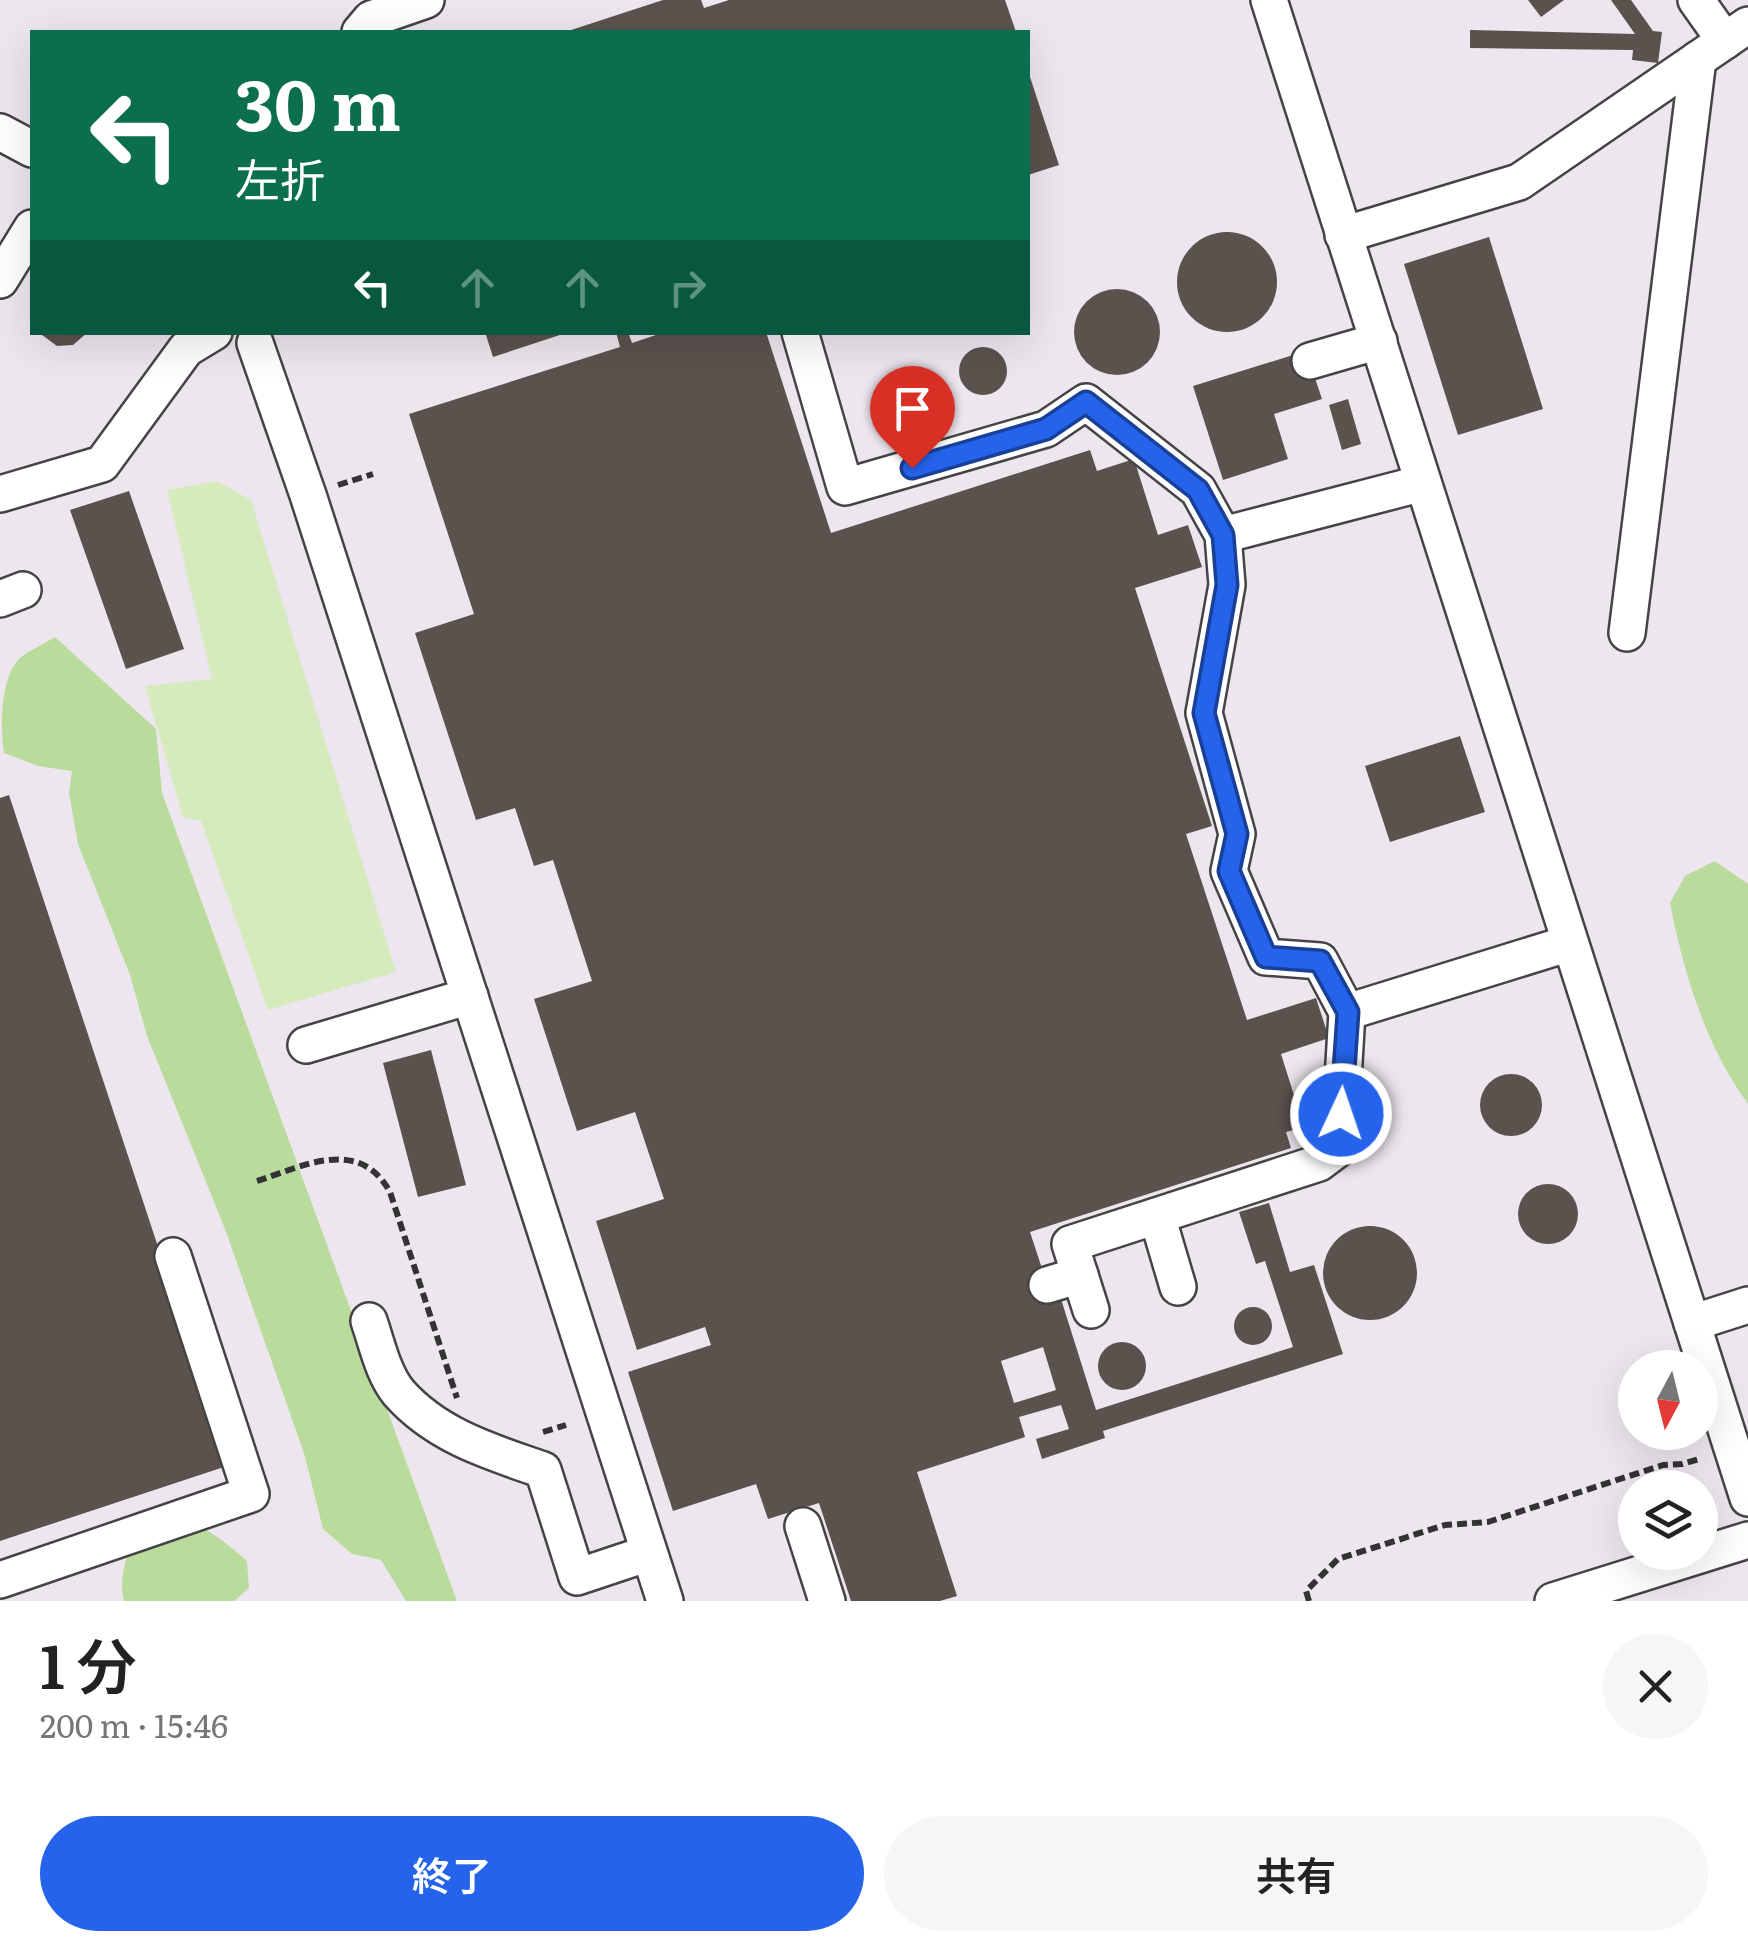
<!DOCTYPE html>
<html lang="ja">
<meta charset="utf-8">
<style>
body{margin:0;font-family:Literata,"Noto Sans JP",serif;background:#f6f6f6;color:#222;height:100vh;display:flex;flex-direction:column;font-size:38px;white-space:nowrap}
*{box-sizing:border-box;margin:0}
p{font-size:32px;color:#767676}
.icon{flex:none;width:55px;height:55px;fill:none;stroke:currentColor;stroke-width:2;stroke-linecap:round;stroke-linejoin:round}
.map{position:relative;height:1601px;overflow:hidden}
.drawer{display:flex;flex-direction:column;background:#fff;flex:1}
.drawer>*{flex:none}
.top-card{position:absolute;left:30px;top:30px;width:1000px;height:305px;border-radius:0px;box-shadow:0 10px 40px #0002;background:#0b6e4f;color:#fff;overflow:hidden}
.needle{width:65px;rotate:187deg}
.fabs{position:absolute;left:1618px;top:1350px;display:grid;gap:20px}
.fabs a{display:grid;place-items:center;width:100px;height:100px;border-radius:50%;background:#fff;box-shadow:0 10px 40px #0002;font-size:50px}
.pin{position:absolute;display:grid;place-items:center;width:85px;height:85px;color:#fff;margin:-102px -42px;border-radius:50% 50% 50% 0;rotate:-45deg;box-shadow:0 0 10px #0007}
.pin .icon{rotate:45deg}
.me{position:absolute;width:110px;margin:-55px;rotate:3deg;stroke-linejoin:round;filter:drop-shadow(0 0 8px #0008)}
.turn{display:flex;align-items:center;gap:35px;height:210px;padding:0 40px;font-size:45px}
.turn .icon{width:130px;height:130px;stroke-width:2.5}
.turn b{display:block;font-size:70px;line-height:85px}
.lanes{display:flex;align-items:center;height:95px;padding:0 40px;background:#0003;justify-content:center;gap:50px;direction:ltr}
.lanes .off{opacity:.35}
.round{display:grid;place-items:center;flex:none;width:105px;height:105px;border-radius:52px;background:#f6f6f6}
.summary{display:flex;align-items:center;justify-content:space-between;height:170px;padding:0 40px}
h1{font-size:60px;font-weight:600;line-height:75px}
.cta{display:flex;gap:20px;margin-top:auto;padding:20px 40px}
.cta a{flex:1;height:115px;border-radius:60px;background:#2563eb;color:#fff;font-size:40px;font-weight:600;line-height:115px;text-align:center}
.cta a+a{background:#f6f6f6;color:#222}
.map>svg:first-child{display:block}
</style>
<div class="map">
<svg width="1748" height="1601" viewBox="0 0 1748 1601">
<rect width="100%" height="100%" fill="#fffdf5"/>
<path fill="#eee6ef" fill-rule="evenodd" d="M 0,0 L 1748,0 L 1748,1601 L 0,1601 ZM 32,32 L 1028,32 L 1028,332 L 32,332 ZM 1635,1368 L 1700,1368 L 1700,1432 L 1635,1432 ZM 1635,1488 L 1700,1488 L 1700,1552 L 1635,1552 Z"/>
<polygon fill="#d5ebbd" points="217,481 251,500 396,972 268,1010 201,821 183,817 145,686 212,679 167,490"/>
<g fill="#b9dc9c">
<path d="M 55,637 L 156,729 L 162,793 L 457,1601 L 406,1601 L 381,1560 L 352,1554 L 323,1529 L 304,1453 L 225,1229 L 147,1036 L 130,975 L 78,844 L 69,793 L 72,771 L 38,766 L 4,753 C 0,728 0,677 20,658 C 30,650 44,644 55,637 Z"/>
<path d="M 1715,861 L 1748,884 L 1748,1104 C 1705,1045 1684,974 1670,903 L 1685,876 Z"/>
<path d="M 143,1509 C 189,1515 213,1531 247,1561 L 249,1588 L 234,1601 L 124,1601 C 116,1571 135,1539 143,1509 Z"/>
</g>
<g fill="#5a524d" fill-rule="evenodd">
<polygon points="663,0 701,0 704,8 729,0 1005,0 1016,32 565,32"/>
<polygon points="1528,0 1564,0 1541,17"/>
<polygon points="1611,0 1631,0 1653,31 1662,32 1658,63 1632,60 1633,50 1470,48 1470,30 1635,34"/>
<polygon points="1028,71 1059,165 1028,175"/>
<circle cx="1227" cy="282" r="50"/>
<polygon points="1489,237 1543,409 1458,435 1404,264"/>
<circle cx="1117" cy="332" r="43"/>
<polygon points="38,332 88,332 73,345 57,346"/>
<polygon points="485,332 565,332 566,333 493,357"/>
<path d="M 616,332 L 628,332 L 632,343 L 665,332 L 766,332 L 831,533 L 1090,450 L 1097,471 L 1134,459 L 1158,535 L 1188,525 L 1202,567 L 1135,588 L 1212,826 L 1186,834 L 1247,1020 L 1316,998 L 1329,1038 L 1281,1054 L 1304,1127 L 1286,1132 L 1291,1148 L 1030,1232 L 1053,1302 L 1061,1299 L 1096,1410 L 1293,1347 L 1265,1261 L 1256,1264 L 1239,1212 L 1269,1203 L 1290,1272 L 1314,1265 L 1343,1354 L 1103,1431 L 1105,1438 L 1042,1459 L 1036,1439 L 1069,1429 L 1061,1405 L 1019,1417 L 1025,1437 L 917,1472 L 957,1596 L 940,1601 L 851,1601 L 819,1503 L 768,1519 L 756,1484 L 673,1511 L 628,1372 L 711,1345 L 705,1327 L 637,1350 L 596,1221 L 664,1199 L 635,1112 L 577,1131 L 534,999 L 592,981 L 553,860 L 534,866 L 515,808 L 476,820 L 415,633 L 474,614 L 409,414 L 620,347 ZM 1043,1347 L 1056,1390 L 1014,1403 L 1001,1361 Z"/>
<circle cx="983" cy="371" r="24"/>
<polygon points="1306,351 1322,399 1274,414 1288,459 1223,480 1193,386"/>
<polygon points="1348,399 1361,444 1342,450 1329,405"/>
<polygon points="129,491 184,649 126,669 70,510"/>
<polygon points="1460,736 1485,812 1390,842 1365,766"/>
<polygon points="9,795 230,1465 0,1541 0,798"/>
<polygon points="431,1050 466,1185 418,1197 383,1063"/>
<circle cx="1511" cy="1105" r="31"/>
<circle cx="1548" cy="1214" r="30"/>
<circle cx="1370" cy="1273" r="47"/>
<circle cx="1253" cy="1326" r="19"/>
<circle cx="1122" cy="1366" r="24"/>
</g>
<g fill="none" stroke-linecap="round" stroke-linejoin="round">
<g stroke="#444" stroke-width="40">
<g id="minor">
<polyline points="1269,0 1748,1498"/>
<polyline points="1696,0 1725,41"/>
<polyline points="360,32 371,19 426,0"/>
<polyline points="0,132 32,149"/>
<polyline points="1343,235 1519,182 1748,25"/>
<polyline points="0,280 32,228"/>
<polyline points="800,332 845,487 1046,429 1086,402 1198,490 1223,535 1227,585 1204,713 1237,834 1229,871 1266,957 1320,961 1347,1012 1339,1148 1319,1163 1070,1244 1091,1310"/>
<polyline points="255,343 308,495 665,1601"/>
<polyline points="1310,361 1379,341"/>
<polyline points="0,494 102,464 186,349 214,332"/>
<polyline points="1223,535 1423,483"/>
<polyline points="0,599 23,590"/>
<polyline points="1627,633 1698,59"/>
<polyline points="1347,1012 1570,943"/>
<polyline points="306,1045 470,996"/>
<polyline points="1157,1216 1178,1287"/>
<polyline points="1047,1285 1080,1275"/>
<path d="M 369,1321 C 377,1344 383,1374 399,1393 C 437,1436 491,1452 543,1470 L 577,1577 L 649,1553"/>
<polyline points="1692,1323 1748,1305"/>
<polyline points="803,1526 827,1601"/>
<polyline points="0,1580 251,1494 173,1256"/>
<polyline points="1553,1601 1748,1540"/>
</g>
</g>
<g stroke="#333" stroke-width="6" stroke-dasharray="10 5" stroke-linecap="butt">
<polyline points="338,485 373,474"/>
<path d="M 257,1181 C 304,1166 359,1136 390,1192 L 457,1398"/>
<polyline points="543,1432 566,1425"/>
<polyline points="1309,1601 1306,1591 1338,1559 1445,1525 1488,1522 1663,1465 1682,1464 1699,1459"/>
</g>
<use href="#minor" stroke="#fff" stroke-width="35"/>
</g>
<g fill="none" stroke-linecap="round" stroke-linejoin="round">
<g stroke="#184099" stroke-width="25">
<polyline id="route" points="912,468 1046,429 1086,402 1198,490 1223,535 1227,585 1204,713 1237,834 1229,871 1266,957 1320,961 1348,1012 1341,1114"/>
</g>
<use href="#route" stroke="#2563eb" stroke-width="18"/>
</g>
</svg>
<div class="fabs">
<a><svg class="needle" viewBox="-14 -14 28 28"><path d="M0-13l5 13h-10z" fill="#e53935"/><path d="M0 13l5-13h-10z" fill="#767676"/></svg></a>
<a><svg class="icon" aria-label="layers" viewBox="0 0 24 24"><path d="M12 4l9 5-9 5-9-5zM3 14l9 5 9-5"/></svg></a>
</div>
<div class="pin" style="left:912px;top:468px;background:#d93025"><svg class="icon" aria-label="arrive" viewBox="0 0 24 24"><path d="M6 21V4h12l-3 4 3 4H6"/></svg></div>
<svg class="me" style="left:1341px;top:1114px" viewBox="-20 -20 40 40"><circle r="17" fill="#2563eb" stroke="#fff" stroke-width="3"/><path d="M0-11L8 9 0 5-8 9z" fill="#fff"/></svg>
<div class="top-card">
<div class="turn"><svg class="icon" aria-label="left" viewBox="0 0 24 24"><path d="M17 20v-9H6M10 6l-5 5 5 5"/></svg><div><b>30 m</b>左折</div></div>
<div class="lanes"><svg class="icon" aria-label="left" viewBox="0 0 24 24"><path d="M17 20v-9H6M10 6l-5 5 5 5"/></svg><svg class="icon off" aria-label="ahead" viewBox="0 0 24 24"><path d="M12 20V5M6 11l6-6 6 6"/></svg><svg class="icon off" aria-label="ahead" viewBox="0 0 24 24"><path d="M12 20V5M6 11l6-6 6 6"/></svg><svg class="icon off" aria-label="right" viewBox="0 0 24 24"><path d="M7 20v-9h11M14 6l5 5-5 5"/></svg></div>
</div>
</div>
<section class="drawer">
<div class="summary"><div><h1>1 分</h1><p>200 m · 15:46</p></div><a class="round"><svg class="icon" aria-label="close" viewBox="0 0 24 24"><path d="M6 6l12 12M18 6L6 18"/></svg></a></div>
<div class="cta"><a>終了</a><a>共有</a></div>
</section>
